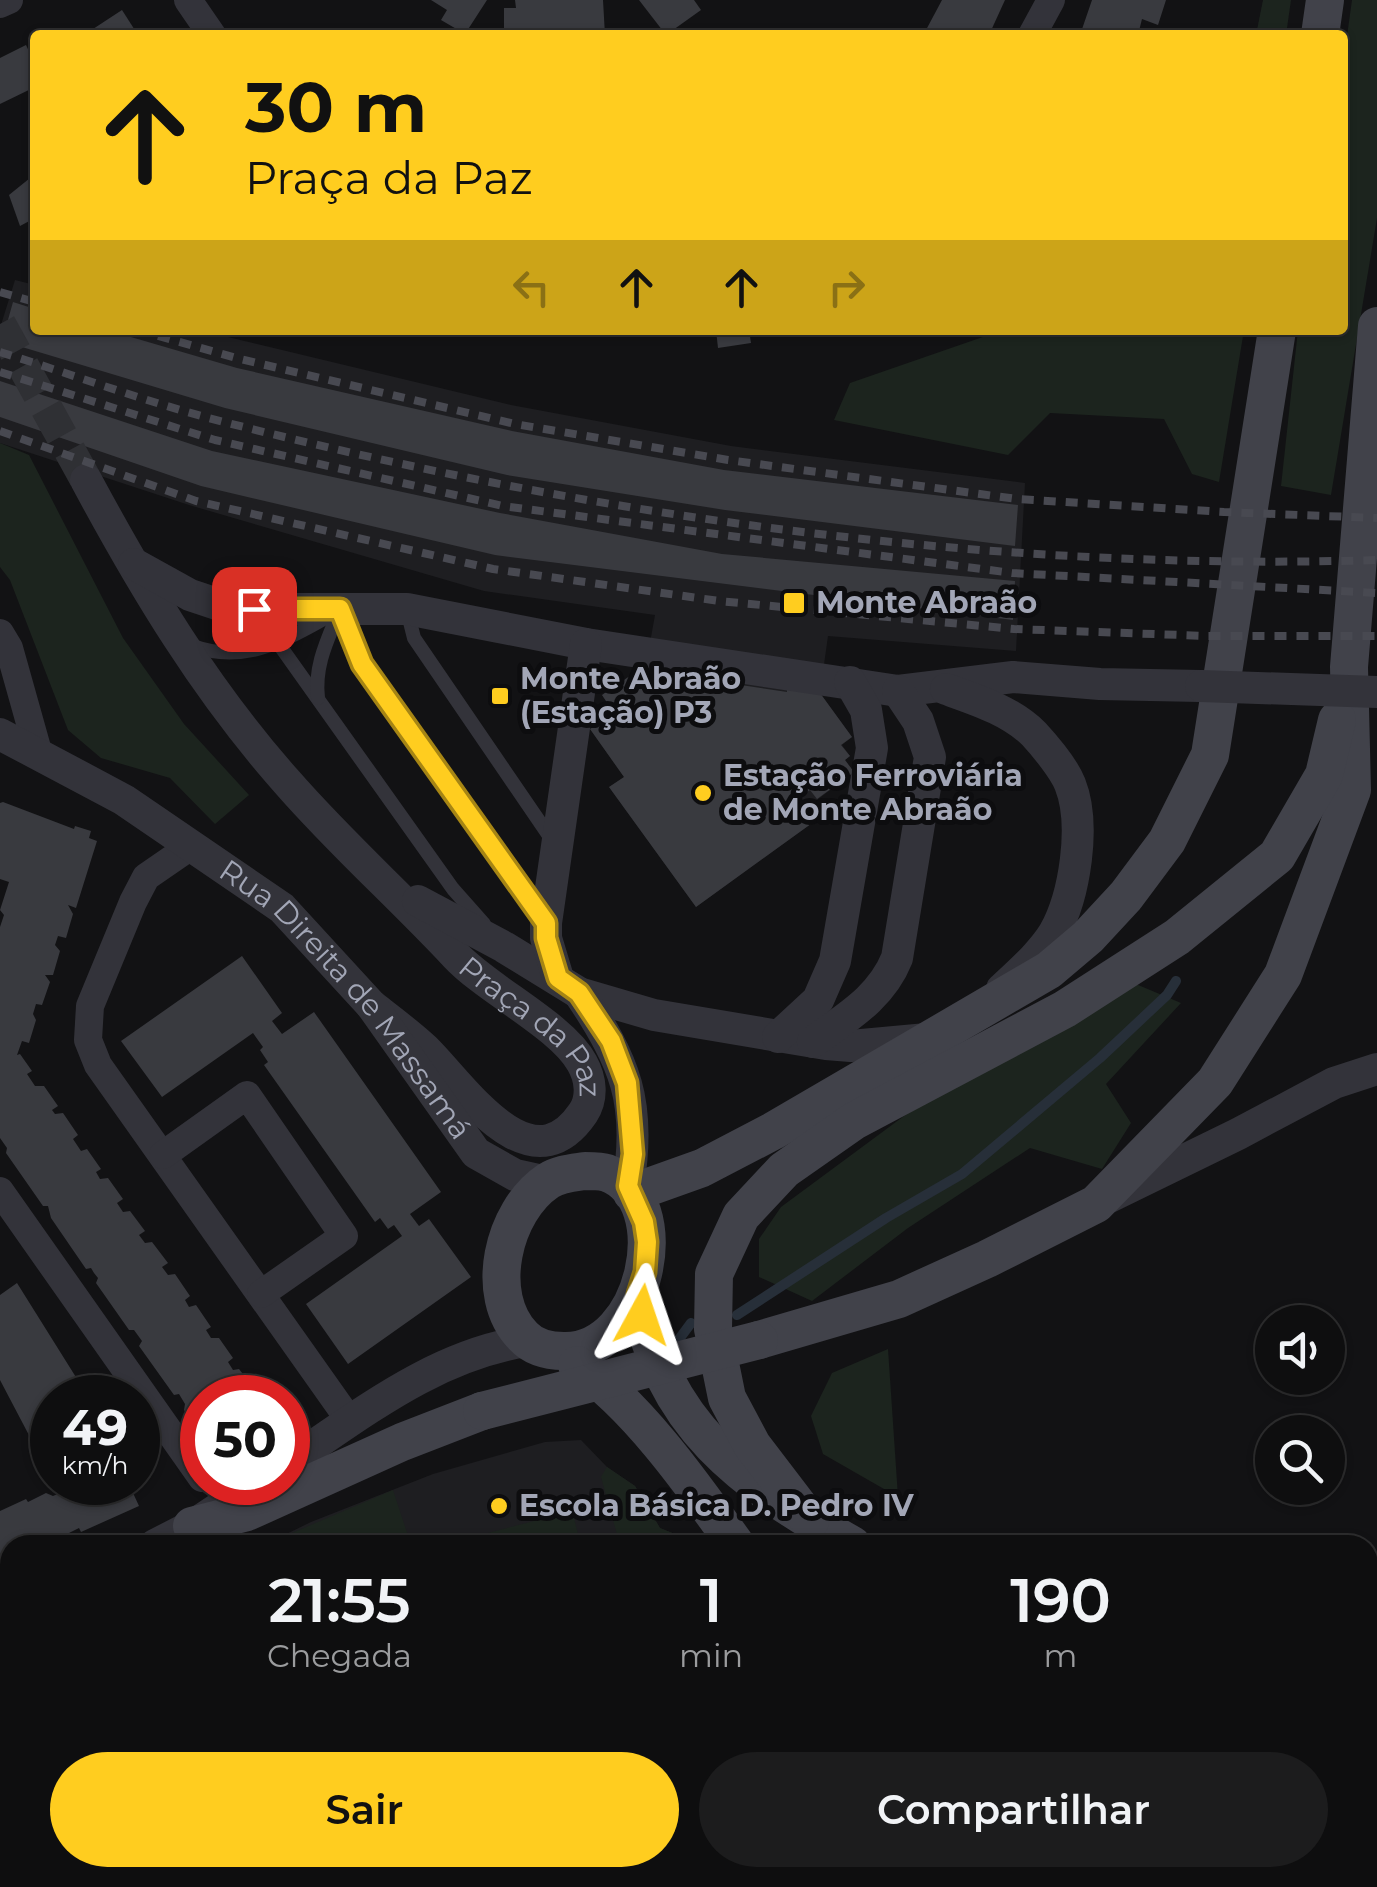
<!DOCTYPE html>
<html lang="pt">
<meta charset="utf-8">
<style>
body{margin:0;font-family:Montserrat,sans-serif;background:#1c1c1d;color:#f1f3f6;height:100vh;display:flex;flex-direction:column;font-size:38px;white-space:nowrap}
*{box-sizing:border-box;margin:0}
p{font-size:32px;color:#9b9c9e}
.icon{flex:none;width:55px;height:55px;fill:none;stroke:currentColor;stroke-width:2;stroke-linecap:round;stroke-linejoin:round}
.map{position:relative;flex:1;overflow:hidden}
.details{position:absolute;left:0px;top:1535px;width:1378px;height:352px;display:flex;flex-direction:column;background:#0e0e0f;border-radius:30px 30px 0 0;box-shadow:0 2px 8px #0004,0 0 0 2px #2e2e2f}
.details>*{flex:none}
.top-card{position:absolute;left:30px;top:30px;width:1318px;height:305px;border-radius:10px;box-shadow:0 2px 8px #0004,0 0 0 2px #2e2e2f;background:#ffcd1f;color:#111;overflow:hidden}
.tools{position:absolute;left:1255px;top:1305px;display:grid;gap:20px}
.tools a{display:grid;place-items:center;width:90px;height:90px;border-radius:50%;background:#0e0e0f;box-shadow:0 2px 8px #0004,0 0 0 2px #2e2e2f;font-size:50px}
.speed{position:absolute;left:30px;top:1375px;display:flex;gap:20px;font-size:50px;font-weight:700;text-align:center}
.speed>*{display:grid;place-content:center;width:130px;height:130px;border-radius:50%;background:#0e0e0f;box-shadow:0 2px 8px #0004,0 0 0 2px #2e2e2f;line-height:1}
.speed small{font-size:25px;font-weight:400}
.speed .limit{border:15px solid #d22;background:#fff;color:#111}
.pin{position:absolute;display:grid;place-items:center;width:85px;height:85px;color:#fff;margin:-42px;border-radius:20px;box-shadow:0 5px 15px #0006}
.me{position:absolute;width:110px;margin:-55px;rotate:5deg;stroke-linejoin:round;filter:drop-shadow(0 0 8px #0008)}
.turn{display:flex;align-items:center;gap:35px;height:210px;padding:0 50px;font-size:45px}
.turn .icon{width:130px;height:130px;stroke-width:2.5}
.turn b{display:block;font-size:70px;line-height:85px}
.lanes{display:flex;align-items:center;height:95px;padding:0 50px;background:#0003;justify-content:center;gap:50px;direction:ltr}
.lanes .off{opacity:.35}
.eta{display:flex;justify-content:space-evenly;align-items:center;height:170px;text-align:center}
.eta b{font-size:60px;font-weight:600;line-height:70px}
.action{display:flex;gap:20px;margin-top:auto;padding:20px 50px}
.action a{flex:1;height:115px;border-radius:60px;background:#ffcd1f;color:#111;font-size:40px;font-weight:600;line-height:115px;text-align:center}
.action a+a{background:#1c1c1d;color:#f1f3f6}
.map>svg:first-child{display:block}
</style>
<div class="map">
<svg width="1377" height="1887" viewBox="0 0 1377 1887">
<rect width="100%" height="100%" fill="#121214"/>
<g fill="#1e1e21">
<polygon points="15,280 35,285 35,330 199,330 511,405 731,446 1025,483 1016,651 828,636 820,693 852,737 842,745 850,756 845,760 854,772 805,809 815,821 696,907 609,787 624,777 590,729 614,713 602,695 646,665 655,615 484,591 189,505 0,443 0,328"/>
<polygon points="581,1440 607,1467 635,1486 660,1528 687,1539 692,1545 264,1545 311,1522 433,1474 545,1442"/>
<polygon points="1377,1718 1377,1887 1089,1887 1088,1878 1368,1878 1368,1719"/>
<polygon points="300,1878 807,1878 809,1887 302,1887"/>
</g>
<g fill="#1c241e">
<polygon points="1263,0 1291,0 1286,35 1256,35"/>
<polygon points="1352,0 1377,0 1377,218 1331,495 1281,486 1298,330 1342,330 1343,65"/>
<polygon points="1003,330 1244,330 1219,482 1192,474 1164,419 1050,413 1008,455 834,420 850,383"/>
<polygon points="0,443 29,455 123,638 184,724 249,795 215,824 170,778 101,758 68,730 10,580 0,567"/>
<polygon points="1131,982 1181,1003 1106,1084 1131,1123 1102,1169 1030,1148 908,1228 812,1301 759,1277 759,1239 781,1207 927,1099"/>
<polygon points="888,1349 898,1497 823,1454 811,1416 832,1373"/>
<polygon points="607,1467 635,1486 660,1528 687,1539 692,1545 620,1545 601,1477"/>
<polygon points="393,1490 411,1545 264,1545"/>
<polygon points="572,1511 581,1545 450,1545 450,1543"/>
<polygon points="300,1878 424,1878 414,1887 302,1887"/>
</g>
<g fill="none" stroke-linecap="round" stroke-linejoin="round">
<g stroke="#272f39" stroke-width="10">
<polyline points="737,1315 886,1218 962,1174 1100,1058 1167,995 1176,981"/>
<polyline points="674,1346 691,1323"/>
</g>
</g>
<g fill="#393a3f">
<polygon points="431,0 487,0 465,34 441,20 447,10"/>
<polygon points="515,0 603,0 605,35 504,34 504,8 516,8"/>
<polygon points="639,0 694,0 701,10 666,35"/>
<polygon points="942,0 1005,0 989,35 937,35 926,30"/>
<polygon points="1092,0 1166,0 1158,25 1142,19 1138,35 1080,35"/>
<polygon points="122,10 138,35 97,35 93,29"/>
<polygon points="26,45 35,64 35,87 0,104 0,58"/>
<polygon points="35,174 35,218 20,226 9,195"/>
<polygon points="13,302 35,309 35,330 107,330 237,368 512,431 724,470 1018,505 1015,546 725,510 507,475 225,408 2,341"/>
<polygon points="716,330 749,330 751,343 718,348"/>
<polygon points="0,381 212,451 500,513 722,554 1015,581 1013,620 495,555 201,486 0,417"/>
<polygon points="646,665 678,670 675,675 787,692 787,687 820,693 852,737 841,745 850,756 845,760 854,772 817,799 810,790 797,799 815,821 696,907 609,787 624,777 590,729 614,713 602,695"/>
<polygon points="3,802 74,829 75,826 91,831 89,838 97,841 76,908 68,905 73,914 66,938 58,936 55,945 60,951 53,975 45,975 50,982 42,1005 36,1004 33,1014 36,1020 29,1043 22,1041 17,1055 20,1054 32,1071 27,1074 35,1086 44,1086 58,1106 52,1110 55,1114 63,1113 78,1135 73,1139 81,1151 87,1149 101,1169 96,1172 100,1179 108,1178 123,1199 117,1203 123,1212 130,1211 145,1231 139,1235 145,1243 152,1242 168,1263 162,1267 168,1275 175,1274 190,1296 185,1300 189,1307 196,1305 211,1327 206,1330 211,1338 219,1338 233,1358 228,1362 233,1370 239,1369 255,1390 250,1393 253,1398 202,1398 202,1437 184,1410 185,1404 179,1394 174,1395 139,1346 142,1341 134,1330 129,1330 96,1283 98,1278 94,1273 91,1268 86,1269 51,1218 48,1206 43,1206 6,1153 7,1148 0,1138 0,927 4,915 0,910 9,882 0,879 0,803"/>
<polygon points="242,956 282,1013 272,1021 282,1034 314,1012 441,1192 410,1214 419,1226 429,1219 471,1277 348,1364 306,1304 402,1236 394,1225 388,1229 380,1218 375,1222 264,1065 268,1062 260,1050 263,1047 253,1033 162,1097 121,1041"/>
<polygon points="17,1283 89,1398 52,1398 52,1479 0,1380 0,1295"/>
<polygon points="58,1482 128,1482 139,1506 81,1532 79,1528 69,1533 68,1541 58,1545 10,1545 10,1565 0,1570 0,1511 26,1499 28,1502 46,1493 53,1496 62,1492"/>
<polygon points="10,1665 10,1852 0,1831 0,1669"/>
<polygon points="10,1861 10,1878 136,1878 138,1881 126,1887 0,1887 0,1865"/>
<polygon points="210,1878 275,1878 278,1885 284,1882 286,1887 214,1887"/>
<polygon points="788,1878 803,1878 805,1887 753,1887"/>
</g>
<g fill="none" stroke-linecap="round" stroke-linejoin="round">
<polyline stroke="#2f3034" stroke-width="32" stroke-dasharray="32 16" stroke-linecap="butt" points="0,324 86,480"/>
<g stroke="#33333a" stroke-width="14">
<polyline points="407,610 414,638 552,840"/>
<polyline points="341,611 362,664 542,918"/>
<polyline points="242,616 266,630 278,643 453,889 484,924"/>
<path d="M 193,646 C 242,664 284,642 327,617"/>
<path d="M 318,698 C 314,665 328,639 340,609"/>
<polyline points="1368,1865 1377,1865"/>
<polyline points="290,1878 292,1887"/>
<polyline points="1196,1878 1196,1887"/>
<polyline points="1326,1887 1327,1878"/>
</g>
<g stroke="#33333a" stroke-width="28">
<polyline points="188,0 212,35"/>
<polyline points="0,4 9,0"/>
<polyline points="1032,35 1051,0"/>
<polyline points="0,633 9,648 39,755"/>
<polyline points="191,846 146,877 133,902 90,1006 88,1040 98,1065 350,1421"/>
<polyline points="163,1155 247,1095 344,1236 261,1294"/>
<polyline points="0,1191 202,1478"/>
<polyline points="163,1878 167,1887"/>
<polyline points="826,1878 828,1887"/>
</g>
<g stroke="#33333a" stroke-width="32">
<path id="s1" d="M 86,480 C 144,588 206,691 287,782 C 340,843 401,897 456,956 C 488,990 562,1026 582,1063 C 591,1079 593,1098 583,1113 C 530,1191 462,1085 425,1049 C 409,1034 390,1020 372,1006"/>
<polyline points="134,564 190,595 217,604 254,609 407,609 586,644 898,691 1013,677 1100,684 1201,686"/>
<path d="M 946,689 C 977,700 1011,711 1034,734 C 1045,746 1064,769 1070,784 C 1086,824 1075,896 1054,933 C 1041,954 1020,972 1002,989"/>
<path id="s2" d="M 0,734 L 124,800 L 282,908 L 372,1006 L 476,1153 L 515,1175 L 547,1182"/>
<polyline points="418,901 504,947 579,993 654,1015 826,1044 851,1046 927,1039"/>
<polyline points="558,978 546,938 546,923 586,644"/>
<path d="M 579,993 C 625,1062 642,1102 628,1186"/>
<polyline points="778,1037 818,1000 835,961 872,748 866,710 850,682"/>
<path d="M 813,1042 C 847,1017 881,998 897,958 L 930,757 L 918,721 L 898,691"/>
<polyline points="1109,1197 1238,1134 1334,1083 1377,1069"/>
<path d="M 288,1463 C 363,1413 435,1355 527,1341"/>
<polyline points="155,1545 192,1526 258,1482"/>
<polyline points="1368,1617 1377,1617"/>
<polyline points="0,1618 10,1614"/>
<polyline points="1368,1642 1377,1642"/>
</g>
<g stroke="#41424a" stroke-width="38">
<polyline points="1320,35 1325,0"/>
<path d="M 585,1171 C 591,1171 601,1171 607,1173 C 679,1199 646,1353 564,1351 C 549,1351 533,1347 523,1336 C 483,1295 503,1211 548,1181 C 559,1174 572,1173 585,1171 Z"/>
<polyline points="632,1193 702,1168 773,1131 1049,970 1088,937 1126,896 1167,841 1210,755 1277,330"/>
<path d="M 638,1294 C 661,1425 743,1483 852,1545"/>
<polyline points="759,1340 899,1299 987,1259 1096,1204 1215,1082 1283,975 1352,790 1349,667 1377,326"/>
<path d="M 577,1365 C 635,1402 696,1489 736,1545"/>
<polyline points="810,1521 752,1445 727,1398 713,1329 714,1274 741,1216 784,1170 854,1121 1065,1009 1177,937 1277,856 1324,775 1337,720"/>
<polyline points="192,1526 247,1512 402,1442 482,1411"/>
<polyline points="1018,1878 1021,1887"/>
<polyline points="1050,1878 1050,1887"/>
</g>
<g stroke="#484951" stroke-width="8" stroke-dasharray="12 10" stroke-linecap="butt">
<polyline points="0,292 35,302"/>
<polyline points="137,330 240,359 515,424 728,460 1017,499 1224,512 1377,518"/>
<path d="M 0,352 C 74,375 149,403 224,422 C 596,517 992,572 1377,560"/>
<polyline points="0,372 215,440 503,506 1012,573 1377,593"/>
<polyline points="0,431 196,501 493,569 719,601 1014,629 1208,636 1377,636"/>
</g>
<polyline stroke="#33333a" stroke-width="32" points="1201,686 1377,692"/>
<polyline stroke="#41424a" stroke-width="38" points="482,1411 759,1340"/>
</g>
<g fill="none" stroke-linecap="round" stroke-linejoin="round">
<g stroke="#a68514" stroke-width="25">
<polyline id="route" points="254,609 340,609 362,664 546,923 546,938 558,978 579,993 611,1041 627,1083 633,1154 628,1186 644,1222 647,1242 645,1272 638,1294 642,1315"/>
</g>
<use href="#route" stroke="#ffcd1f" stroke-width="18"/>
</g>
<g fill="#ffcd1f" stroke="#0d0d0f" stroke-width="4">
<rect x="782" y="591" width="24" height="24" rx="5"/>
<rect x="490" y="686" width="20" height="20" rx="5"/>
<circle cx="703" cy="793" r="10"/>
<circle cx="499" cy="1506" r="10"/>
</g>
<g text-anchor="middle" stroke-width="10" stroke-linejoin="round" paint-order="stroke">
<g font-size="30" font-weight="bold" fill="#a2a6b6" stroke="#0d0d0f" text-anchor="start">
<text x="816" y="613">Monte Abraão</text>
<text x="520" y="689">Monte Abraão<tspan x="520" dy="34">(Estação) P3</tspan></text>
<text x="723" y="786">Estação Ferroviária<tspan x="723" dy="34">de Monte Abraão</tspan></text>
<text x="519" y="1516">Escola Básica D. Pedro IV</text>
</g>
<g font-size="30" fill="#a2a6b6" stroke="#0d0d0f">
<text dy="10" stroke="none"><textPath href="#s2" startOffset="442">Rua Direita de Massamá</textPath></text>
<text dy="10" stroke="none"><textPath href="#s1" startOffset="712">Praça da Paz</textPath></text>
</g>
</g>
</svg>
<div class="tools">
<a><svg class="icon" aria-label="sound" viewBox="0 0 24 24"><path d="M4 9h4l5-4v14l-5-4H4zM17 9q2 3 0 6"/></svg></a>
<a><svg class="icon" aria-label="search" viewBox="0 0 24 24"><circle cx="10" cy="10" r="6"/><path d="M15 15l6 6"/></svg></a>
</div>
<div class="speed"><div>49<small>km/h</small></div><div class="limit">50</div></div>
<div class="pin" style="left:254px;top:609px;background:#d93025"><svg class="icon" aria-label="arrive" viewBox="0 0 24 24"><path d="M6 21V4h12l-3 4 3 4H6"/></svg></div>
<svg class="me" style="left:642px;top:1315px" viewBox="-20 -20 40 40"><path d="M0-17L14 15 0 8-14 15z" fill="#ffcd1f" stroke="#fff" stroke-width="4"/></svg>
<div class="top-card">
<div class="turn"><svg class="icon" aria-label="ahead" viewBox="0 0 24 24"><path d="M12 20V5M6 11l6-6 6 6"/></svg><div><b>30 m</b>Praça da Paz</div></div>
<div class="lanes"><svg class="icon off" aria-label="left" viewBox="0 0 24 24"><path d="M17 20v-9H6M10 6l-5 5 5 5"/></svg><svg class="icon" aria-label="ahead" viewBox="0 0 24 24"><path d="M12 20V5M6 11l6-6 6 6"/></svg><svg class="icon" aria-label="ahead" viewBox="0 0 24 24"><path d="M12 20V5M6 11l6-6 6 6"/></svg><svg class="icon off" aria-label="right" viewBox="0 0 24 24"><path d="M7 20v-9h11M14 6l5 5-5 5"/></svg></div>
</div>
<section class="details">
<div class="eta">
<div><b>21:55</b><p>Chegada</p></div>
<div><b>1</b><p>min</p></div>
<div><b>190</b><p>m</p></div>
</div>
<div class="action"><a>Sair</a><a>Compartilhar</a></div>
</section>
</div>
